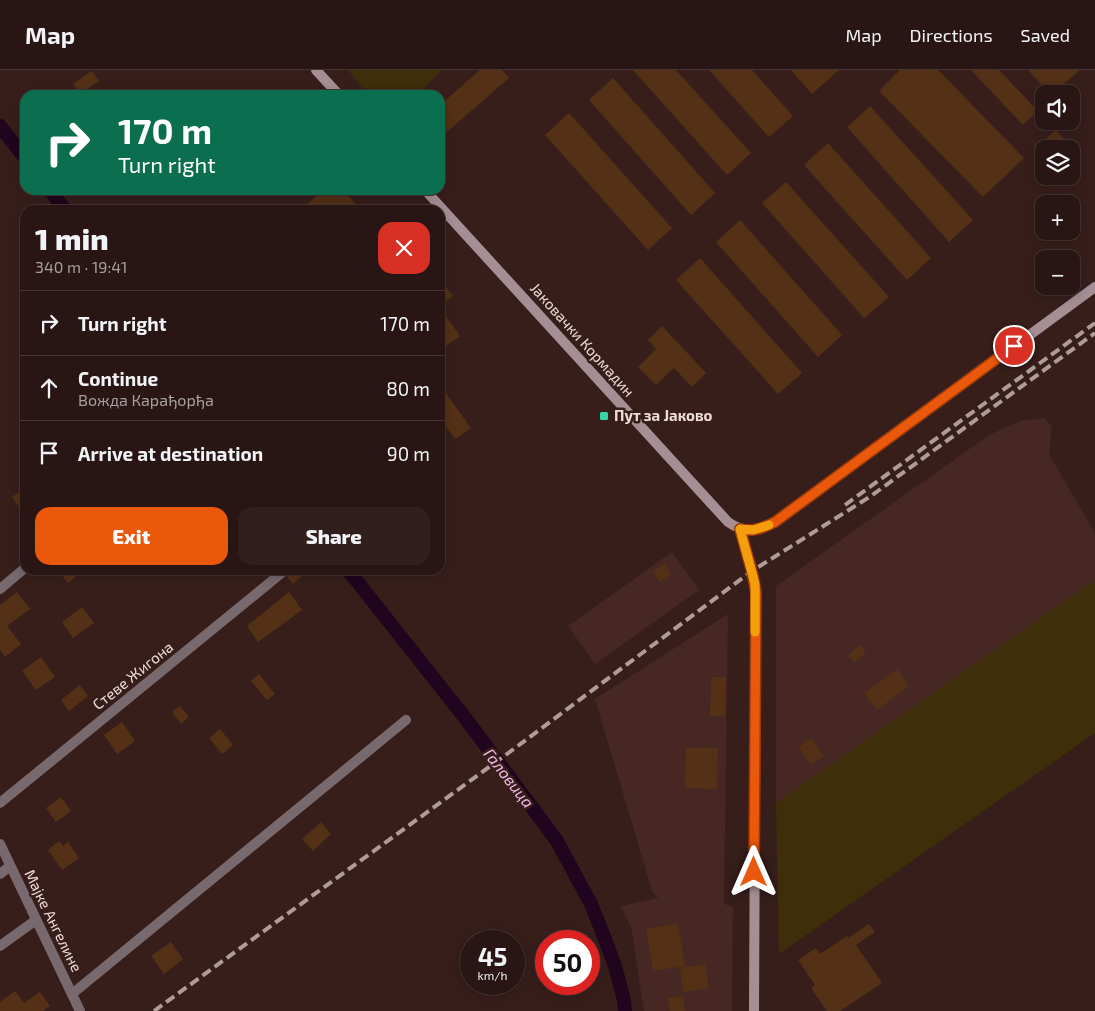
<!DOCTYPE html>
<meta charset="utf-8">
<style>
body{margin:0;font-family:"Exo 2",sans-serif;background:#311f1d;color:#f1f3f6;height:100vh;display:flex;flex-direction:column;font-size:19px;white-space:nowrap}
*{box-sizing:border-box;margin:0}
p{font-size:16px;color:#a59fa0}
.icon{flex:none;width:28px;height:28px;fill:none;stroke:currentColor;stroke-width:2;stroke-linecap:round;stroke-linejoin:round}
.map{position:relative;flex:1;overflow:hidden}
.panel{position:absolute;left:20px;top:135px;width:425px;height:370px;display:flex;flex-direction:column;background:#291614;border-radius:15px;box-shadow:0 2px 12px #0003,0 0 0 1px #453534}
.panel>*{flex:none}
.top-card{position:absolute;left:20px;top:20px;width:425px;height:105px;border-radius:15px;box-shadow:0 2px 12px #0003,0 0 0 1px #453534;background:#0b6e4f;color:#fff;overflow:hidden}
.buttons{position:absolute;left:1035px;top:15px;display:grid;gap:10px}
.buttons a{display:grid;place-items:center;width:45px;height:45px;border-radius:10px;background:#291614;box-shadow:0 2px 12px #0003,0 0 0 1px #453534;font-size:25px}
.speed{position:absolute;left:460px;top:860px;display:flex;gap:10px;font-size:25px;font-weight:700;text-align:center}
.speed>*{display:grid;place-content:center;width:65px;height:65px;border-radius:50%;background:#291614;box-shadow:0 2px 12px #0003,0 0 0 1px #453534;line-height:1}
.speed small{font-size:12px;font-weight:400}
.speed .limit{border:8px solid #d22;background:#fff;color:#111}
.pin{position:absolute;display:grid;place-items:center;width:42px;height:42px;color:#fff;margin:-21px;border:2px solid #fff;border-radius:50%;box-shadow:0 1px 5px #0007}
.me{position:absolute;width:55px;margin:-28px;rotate:0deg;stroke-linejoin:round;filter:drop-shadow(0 0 4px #0008)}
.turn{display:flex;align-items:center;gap:18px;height:105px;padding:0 15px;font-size:22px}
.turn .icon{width:65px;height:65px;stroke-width:2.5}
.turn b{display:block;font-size:35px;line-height:42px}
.round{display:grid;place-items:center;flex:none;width:52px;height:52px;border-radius:15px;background:#311f1d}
.head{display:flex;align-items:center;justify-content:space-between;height:85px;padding:0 15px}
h1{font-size:30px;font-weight:800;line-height:38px}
.action{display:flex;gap:10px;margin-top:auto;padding:10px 15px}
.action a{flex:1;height:58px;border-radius:15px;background:#ea580c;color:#fff;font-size:20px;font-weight:800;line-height:58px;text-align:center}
.action a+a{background:#311f1d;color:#f1f3f6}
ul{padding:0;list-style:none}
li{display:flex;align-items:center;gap:15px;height:65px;padding:0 15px;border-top:1px solid #453534}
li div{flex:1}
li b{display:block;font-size:19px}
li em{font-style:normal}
header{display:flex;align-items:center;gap:30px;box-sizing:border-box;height:70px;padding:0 25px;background:#291614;border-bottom:1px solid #453534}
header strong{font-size:24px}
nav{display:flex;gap:28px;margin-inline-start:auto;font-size:18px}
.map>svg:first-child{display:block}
</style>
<header>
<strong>Map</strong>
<nav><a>Map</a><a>Directions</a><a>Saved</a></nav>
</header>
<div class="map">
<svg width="1095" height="941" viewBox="0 0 1095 941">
<rect width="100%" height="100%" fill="#371e1b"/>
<g fill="#462723">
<polygon points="1045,348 1052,357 1049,384 1095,463 1095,510 776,733 776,516 989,365 1021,351"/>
<polygon points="672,482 699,520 595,594 568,556"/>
<polygon points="728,544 724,834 733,837 732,941 644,941 631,857 621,836 658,828 652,821 595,629"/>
</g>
<g fill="#3e2e09">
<polygon points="348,0 442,0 417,25 368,25"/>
<polygon points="1095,510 1095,663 779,884 776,733"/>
</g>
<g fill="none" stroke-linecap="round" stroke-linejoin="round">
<g stroke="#21041d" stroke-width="14">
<polyline points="0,56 25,88"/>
<polyline points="50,120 65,140"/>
<polyline points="348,500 466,649 557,771 591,834 603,864 615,896 624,930 625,941"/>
</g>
</g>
<g fill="#543116">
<polygon points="480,0 502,0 509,8 440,68 440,35"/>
<polygon points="633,0 676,0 751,83 727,105"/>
<polygon points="709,0 752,0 793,46 769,67"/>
<polygon points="791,0 839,0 812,24"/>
<polygon points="900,0 938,0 1024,88 983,127 879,21"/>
<polygon points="971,0 999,0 1038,41 1023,55"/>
<polygon points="1028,0 1079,0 1054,24 1050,24"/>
<polygon points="92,1 99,11 80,24 73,14"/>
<polygon points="613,8 715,123 691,145 589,30"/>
<polygon points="870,36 973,150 949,172 847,57"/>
<polygon points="569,43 672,158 648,180 545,65"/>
<polygon points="1056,60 1073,79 1034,79"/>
<polygon points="828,73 931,188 907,210 804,95"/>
<polygon points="786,112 889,227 864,248 762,133"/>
<polygon points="325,120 344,120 356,135 349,140 299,140"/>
<polygon points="740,150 842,265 818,287 716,172"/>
<polygon points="700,188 802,303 778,324 676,210"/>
<polygon points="440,210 453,226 440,236"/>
<polygon points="440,238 460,266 446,276 440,268"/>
<polygon points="662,256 706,303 692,317 674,298 656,315 638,297 656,279 648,270"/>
<polygon points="440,315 471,358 455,369 440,348"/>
<polygon points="25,418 25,445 12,427"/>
<polygon points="664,494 671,504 660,512 653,502"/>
<polygon points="58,500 84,500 68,513"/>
<polygon points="292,500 309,500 293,514 287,507"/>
<polygon points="17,522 30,539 7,556 21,574 5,587 0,580 0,535"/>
<polygon points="289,522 302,540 258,572 247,556"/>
<polygon points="82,537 94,553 73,568 62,552"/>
<polygon points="860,575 866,583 854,593 848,585"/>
<polygon points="41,587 55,607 36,620 22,601"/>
<polygon points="897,599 909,616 877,640 864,623"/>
<polygon points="259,604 275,624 267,630 251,611"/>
<polygon points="711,607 726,607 725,646 710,646"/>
<polygon points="80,615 88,626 69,641 61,630"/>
<polygon points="180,636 189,647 181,654 172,642"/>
<polygon points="122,652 135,671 117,684 104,665"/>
<polygon points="220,659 233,675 222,684 209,668"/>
<polygon points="811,668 824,686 811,695 798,678"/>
<polygon points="686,678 718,678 717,719 685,718"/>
<polygon points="61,727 71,741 56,752 46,738"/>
<polygon points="321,752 331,764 313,781 302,769"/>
<polygon points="59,771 63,776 68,772 79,788 62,800 48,780"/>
<polygon points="678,853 685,896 653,901 646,859"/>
<polygon points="869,854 875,862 856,875 882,913 840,941 827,941 811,918 815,915 798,890 816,878 820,884 847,866 848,868"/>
<polygon points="171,872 183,889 164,904 151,886"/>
<polygon points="705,894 709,918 683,922 680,898"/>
<polygon points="15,921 24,933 40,922 50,936 43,941 0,941 0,932"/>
<polygon points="683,926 685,941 670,941 668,928"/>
</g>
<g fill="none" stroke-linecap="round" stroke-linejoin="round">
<g stroke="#77696d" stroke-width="10">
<polyline points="0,519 25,498"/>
<polyline points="0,733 284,501"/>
<polyline points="0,774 80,941"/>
<polyline points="0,804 10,796"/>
<polyline points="0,876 36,850"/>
<polyline points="72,924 406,650"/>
</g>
<g stroke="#a58f95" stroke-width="10">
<polyline points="316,0 339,25"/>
<path d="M 425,120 L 728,452 C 745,464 758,460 775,452 L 1095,217"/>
<polyline points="740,459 752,501 756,522 754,941"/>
</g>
<g stroke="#af9b98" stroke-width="4" stroke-dasharray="10 5" stroke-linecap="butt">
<polyline points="845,435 1095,253"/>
<polyline points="154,941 507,684 752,501 871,426 1095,263"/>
</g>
</g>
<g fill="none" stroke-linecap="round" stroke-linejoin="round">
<g stroke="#983908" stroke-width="12">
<path id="route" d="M 754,802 L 756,522 L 752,502 L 740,459 C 754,462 763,458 775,452 L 1014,276"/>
</g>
<use href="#route" stroke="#ea580c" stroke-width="9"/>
<polyline stroke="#f59e0b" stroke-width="9" points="755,562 755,514 740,459 753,460 769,455"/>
</g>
<rect fill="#39d4a5" stroke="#371e1b" stroke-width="2" x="599" y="341" width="10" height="10" rx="2.5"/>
<g text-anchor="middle" stroke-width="5" stroke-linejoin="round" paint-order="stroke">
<g font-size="15" fill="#eedcd9" stroke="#371e1b">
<text transform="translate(582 270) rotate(48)" y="5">Јаковачки Кормадин</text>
<text transform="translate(133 606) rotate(-39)" y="5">Стеве Жигона</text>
<text transform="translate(53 851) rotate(64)" y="5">Мајке Ангелине</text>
</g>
<g font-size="15" font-weight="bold" fill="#eedcd9" stroke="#371e1b" text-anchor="start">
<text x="614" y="351">Пут за Јаково</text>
</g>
<g font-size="16" font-style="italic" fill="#f7baec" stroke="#371e1b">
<text transform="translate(509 708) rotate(52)" y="6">Галовица</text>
</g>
</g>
</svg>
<div class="buttons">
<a><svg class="icon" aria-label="sound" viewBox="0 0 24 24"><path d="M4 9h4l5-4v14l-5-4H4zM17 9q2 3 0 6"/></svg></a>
<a><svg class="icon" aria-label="layers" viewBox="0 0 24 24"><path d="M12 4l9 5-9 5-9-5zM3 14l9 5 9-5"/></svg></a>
<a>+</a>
<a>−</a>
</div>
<div class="speed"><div>45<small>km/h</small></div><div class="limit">50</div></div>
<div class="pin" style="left:1014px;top:276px;background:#d93025"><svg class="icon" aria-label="arrive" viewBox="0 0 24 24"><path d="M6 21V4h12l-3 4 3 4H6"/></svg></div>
<svg class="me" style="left:754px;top:802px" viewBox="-20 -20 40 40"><path d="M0-17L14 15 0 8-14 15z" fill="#ea580c" stroke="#fff" stroke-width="4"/></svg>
<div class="top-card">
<div class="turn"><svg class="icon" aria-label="right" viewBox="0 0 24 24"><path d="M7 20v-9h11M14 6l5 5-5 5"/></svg><div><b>170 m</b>Turn right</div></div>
</div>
<section class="panel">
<div class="head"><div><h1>1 min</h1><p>340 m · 19:41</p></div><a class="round" style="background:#d93025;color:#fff"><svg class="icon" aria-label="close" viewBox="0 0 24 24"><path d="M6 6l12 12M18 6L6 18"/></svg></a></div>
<ul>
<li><svg class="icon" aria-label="right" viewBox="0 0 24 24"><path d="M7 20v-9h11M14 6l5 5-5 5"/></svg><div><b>Turn right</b></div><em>170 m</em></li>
<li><svg class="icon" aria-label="ahead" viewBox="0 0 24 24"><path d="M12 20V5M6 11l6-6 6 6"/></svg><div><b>Continue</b><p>Вожда Карађорђа</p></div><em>80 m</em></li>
<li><svg class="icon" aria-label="arrive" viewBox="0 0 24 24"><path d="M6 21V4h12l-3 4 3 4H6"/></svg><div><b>Arrive at destination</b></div><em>90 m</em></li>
</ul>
<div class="action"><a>Exit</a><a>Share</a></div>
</section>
</div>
